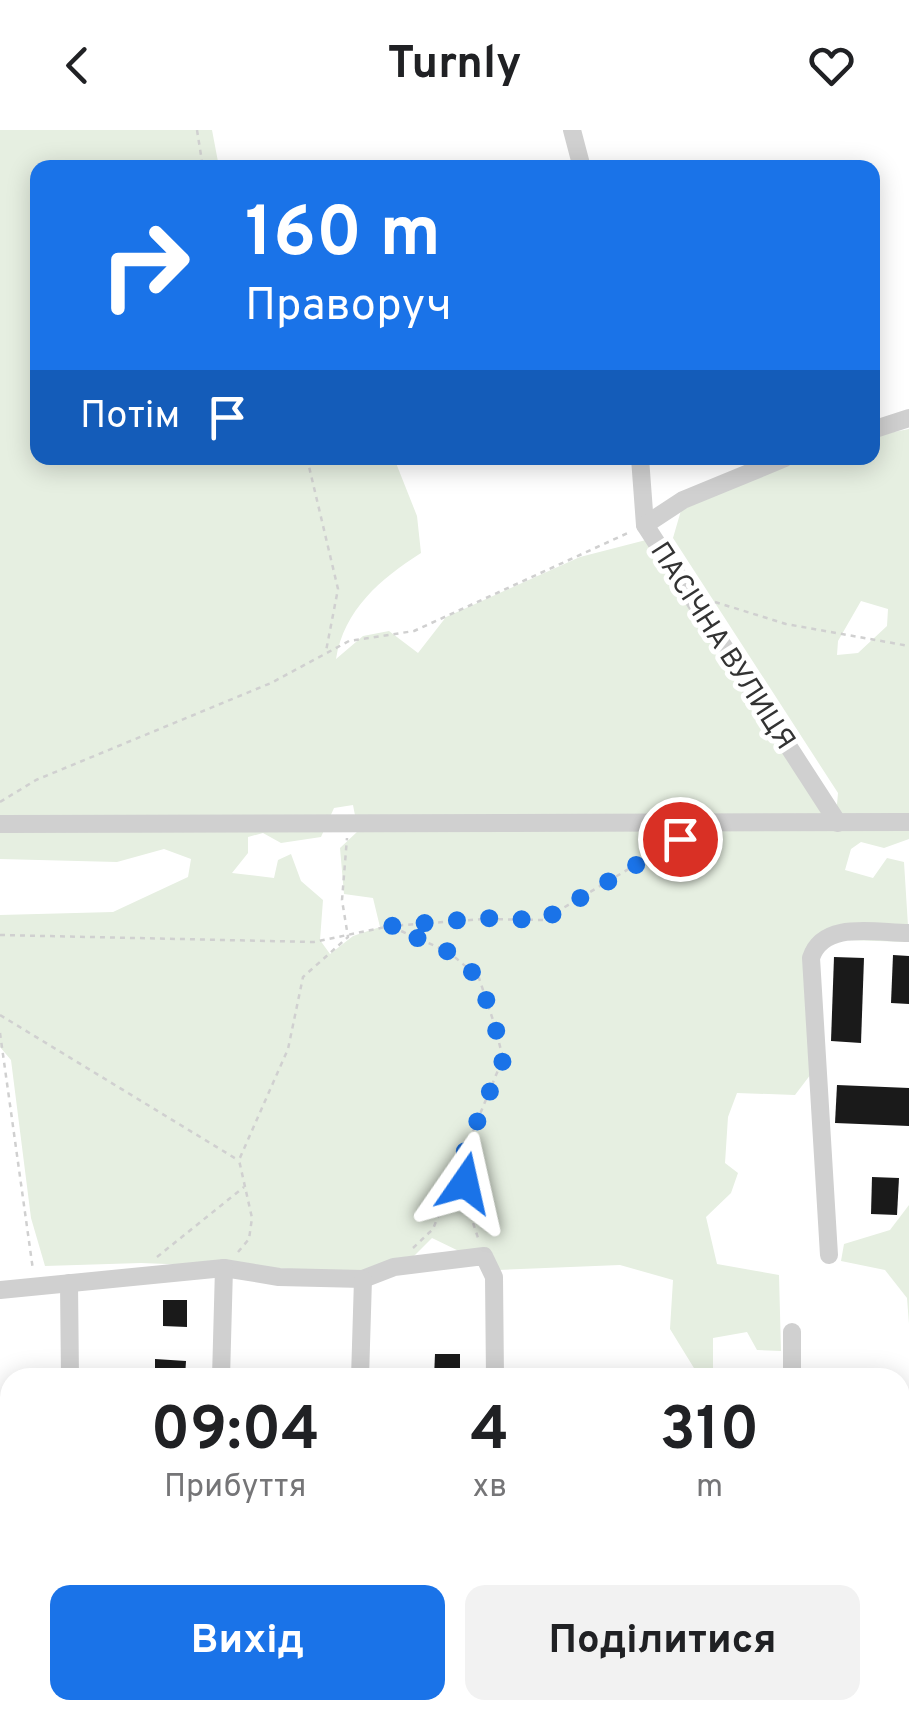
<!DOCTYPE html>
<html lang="uk">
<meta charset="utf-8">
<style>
body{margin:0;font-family:Overpass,sans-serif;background:#f2f2f2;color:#202124;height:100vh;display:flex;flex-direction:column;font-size:38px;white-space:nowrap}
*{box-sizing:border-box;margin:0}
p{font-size:32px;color:#757577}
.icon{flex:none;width:55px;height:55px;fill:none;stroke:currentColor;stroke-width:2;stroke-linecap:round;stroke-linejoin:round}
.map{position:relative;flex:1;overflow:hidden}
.side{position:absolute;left:0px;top:1238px;width:910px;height:352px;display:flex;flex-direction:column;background:#fff;border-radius:30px 30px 0 0;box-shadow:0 5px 25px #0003}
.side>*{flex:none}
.top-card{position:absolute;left:30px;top:30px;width:850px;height:305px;border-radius:20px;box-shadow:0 5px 25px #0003;background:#1a73e8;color:#fff;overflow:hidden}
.pin{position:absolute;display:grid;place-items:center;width:85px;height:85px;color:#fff;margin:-42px;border:5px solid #fff;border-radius:50%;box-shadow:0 2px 10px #0007}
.me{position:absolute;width:110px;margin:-55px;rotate:11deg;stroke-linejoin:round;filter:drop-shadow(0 0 8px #0008)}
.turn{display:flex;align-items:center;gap:35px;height:210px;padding:0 50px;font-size:45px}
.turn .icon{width:130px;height:130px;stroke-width:2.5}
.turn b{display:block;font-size:70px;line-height:85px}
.then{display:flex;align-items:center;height:95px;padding:0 50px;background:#0003;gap:20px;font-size:38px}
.eta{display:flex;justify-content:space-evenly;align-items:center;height:170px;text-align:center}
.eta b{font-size:60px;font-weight:700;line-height:70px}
.cta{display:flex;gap:20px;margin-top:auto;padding:20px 50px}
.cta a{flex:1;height:115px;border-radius:20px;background:#1a73e8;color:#fff;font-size:40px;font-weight:700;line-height:115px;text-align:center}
.cta a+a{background:#f2f2f2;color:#202124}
header{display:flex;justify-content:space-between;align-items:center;height:130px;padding:0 50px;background:#fff;font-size:45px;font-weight:700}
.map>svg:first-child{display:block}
</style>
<header><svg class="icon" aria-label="back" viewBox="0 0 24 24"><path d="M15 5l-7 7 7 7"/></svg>Turnly<svg class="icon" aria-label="heart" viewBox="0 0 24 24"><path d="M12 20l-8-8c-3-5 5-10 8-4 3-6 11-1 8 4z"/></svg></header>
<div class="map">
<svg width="909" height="1589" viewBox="0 0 909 1589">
<rect width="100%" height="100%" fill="#fff"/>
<g fill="#e6efe1" fill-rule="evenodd">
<path d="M 0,0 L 212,0 L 219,37 L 38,38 L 38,328 L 394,328 L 417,386 L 421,423 C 380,449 344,480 336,529 L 363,506 L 389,501 L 418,523 L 446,487 L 580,427 L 646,410 L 836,686 L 838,663 L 673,408 L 682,377 L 803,328 L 872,328 L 873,306 L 909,299 L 909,709 L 884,718 L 861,712 L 851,719 L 845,740 L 873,748 L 887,728 L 904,732 L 909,812 L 814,809 L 814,940 L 795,965 L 737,963 L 728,987 L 725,1033 L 738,1043 L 731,1063 L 706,1087 L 717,1134 L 779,1145 L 781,1221 L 757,1220 L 747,1202 L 713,1208 L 713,1245 L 697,1243 L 670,1199 L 673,1150 L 620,1135 L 498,1140 L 432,1108 L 397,1143 L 141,1133 L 45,1136 L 31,1088 L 11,930 L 0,917 L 0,785 L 113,782 L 188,747 L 191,729 L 164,719 L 117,732 L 0,729 ZM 861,471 L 888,479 L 887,496 L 858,523 L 837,525 L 838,511 ZM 353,675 L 358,701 L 340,718 L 344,764 L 373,768 L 380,797 L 353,806 L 330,824 L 320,810 L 323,770 L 301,751 L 291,724 L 278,730 L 274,748 L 232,743 L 248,723 L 248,707 L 263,703 L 281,713 L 321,707 L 334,678 Z"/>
<polygon points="909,1075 909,1194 907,1168 885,1140 841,1131 844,1114 890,1100"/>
</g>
<g fill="#1a1a1a">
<polygon points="893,825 909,826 909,874 891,873"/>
<polygon points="834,827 864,828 861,913 831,911"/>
<polygon points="837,955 909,958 909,996 835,993"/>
<polygon points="872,1047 899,1048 897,1085 871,1084"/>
<polygon points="163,1170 187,1170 187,1197 163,1196"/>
<polygon points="435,1224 460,1224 460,1248 434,1248"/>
<polygon points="155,1229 186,1231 185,1248 155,1248"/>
</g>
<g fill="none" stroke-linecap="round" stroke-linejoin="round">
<g stroke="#d0d0d0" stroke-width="2.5" stroke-dasharray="5 5" stroke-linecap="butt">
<polyline points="197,0 203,38"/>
<polyline points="307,328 338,459 326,521"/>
<polyline points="715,472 786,494 909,516"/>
<polyline points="0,672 36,650 271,553 349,511 414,501 630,402"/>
<polyline points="392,797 449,822 479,848 494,893 503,928 462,1028 468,1078 478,1108"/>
<polyline points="0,805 314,812 390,796 484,789 543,790 679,709"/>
<polyline points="0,885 238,1030"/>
<polyline points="0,903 33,1140"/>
<polyline points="413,1118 433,1099 461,1030"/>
<polyline points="238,1122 249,1109 252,1088 239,1030 288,919 303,847 348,807 342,770 347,708"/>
<polyline points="157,1127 244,1057"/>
</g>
<g stroke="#d0d0d0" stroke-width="18">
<polyline points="572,0 582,38"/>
<polyline points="872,300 909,288"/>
<polyline points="640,328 645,395 838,693"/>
<polyline points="645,395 683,370 785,328"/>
<polyline points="0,694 909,692"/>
<path d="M 829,1125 L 811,828 C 823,790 876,803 909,803"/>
<polyline points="69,1153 70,1248"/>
<polyline points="0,1160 224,1138 279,1147 363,1149 394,1137 484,1126 494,1147 495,1248"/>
<polyline points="221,1248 224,1138"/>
<polyline points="360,1248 363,1149"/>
<polyline points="792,1248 792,1202"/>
<polyline points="826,1580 828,1589"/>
<polyline points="60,1589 60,1580"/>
<polyline points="211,1589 211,1580"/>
<polyline points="354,1589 354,1580"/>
<polyline points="495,1589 495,1580"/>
</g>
</g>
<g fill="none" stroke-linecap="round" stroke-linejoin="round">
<polyline stroke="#1a73e8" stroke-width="18" stroke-dasharray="0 32.4" points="465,1053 462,1028 504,928 494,893 479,848 449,822 390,796 484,788 543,790 680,709"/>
</g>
<g text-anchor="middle" stroke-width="10" stroke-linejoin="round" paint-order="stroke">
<g font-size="28" fill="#333" stroke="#fff">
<text transform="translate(724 515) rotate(57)" y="10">ПАСІЧНА ВУЛИЦЯ</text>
</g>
</g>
</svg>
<div class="pin" style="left:680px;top:709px;background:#d93025"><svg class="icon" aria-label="arrive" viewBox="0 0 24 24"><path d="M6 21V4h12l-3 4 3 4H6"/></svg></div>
<svg class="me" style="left:465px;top:1053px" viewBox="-20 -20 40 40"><path d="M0-17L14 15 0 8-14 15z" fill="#1a73e8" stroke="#fff" stroke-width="4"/></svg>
<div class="top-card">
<div class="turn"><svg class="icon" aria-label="right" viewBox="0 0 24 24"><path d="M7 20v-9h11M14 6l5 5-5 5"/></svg><div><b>160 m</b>Праворуч</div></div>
<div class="then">Потім<svg class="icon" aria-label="arrive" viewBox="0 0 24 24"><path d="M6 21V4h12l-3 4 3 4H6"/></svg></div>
</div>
<section class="side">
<div class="eta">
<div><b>09:04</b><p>Прибуття</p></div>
<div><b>4</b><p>хв</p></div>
<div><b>310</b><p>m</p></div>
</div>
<div class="cta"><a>Вихід</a><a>Поділитися</a></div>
</section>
</div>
